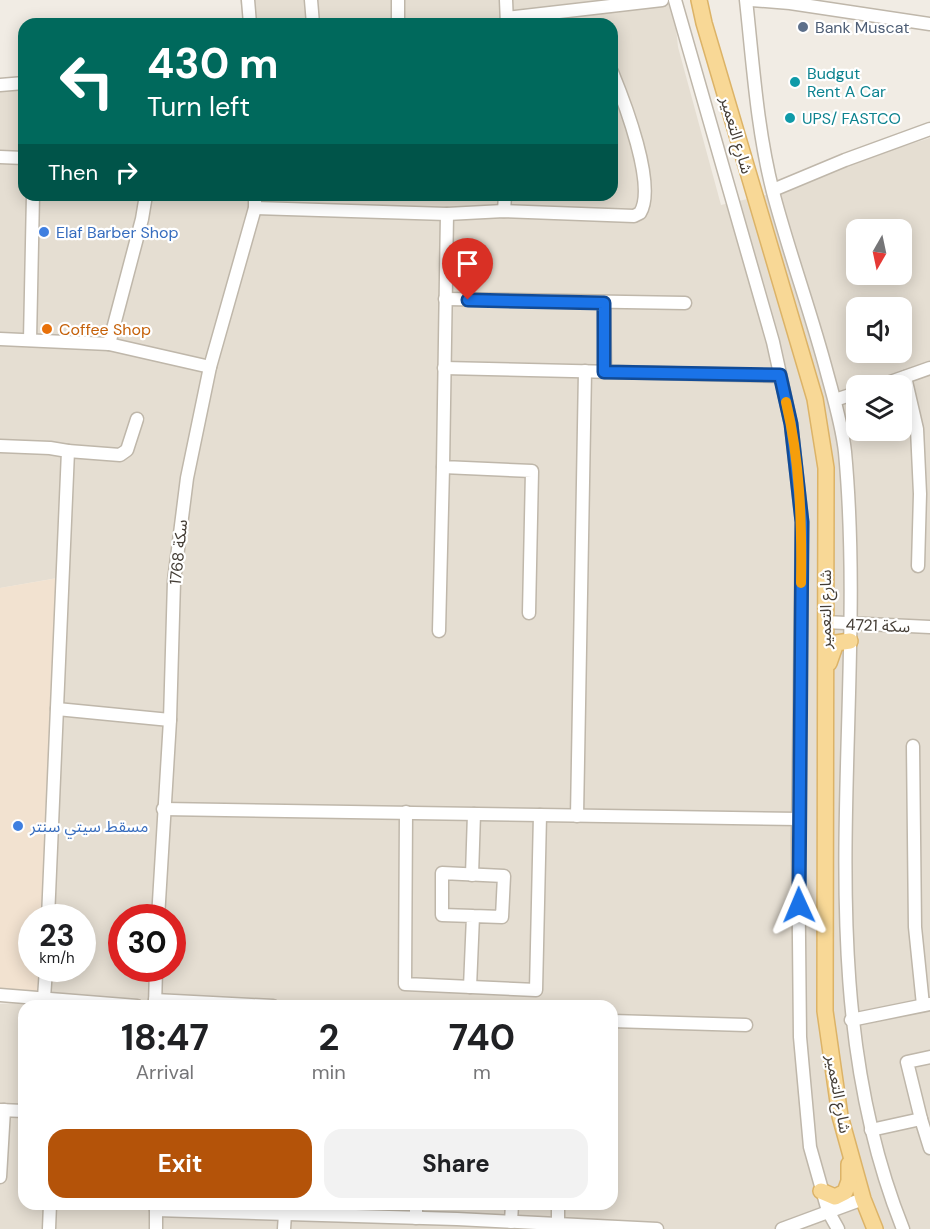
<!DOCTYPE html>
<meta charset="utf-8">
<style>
body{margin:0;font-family:"DM Sans","Noto Sans Arabic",sans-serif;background:#f2f2f2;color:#202124;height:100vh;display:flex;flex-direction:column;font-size:22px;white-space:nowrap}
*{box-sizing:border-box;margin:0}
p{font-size:20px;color:#757577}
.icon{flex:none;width:33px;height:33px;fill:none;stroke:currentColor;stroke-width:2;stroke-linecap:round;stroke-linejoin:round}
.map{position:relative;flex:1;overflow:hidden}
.details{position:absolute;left:18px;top:1000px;width:600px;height:210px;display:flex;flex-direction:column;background:#fff;border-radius:18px;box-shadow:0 3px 15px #0003}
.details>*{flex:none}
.banner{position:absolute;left:18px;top:18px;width:600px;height:183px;border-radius:18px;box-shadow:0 3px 15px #0003;background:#00695c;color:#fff;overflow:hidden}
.needle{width:39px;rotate:189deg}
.buttons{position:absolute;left:846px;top:219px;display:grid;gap:12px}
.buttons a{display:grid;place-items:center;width:66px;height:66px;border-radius:12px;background:#fff;box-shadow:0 3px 15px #0003;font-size:30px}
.speed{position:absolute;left:18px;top:904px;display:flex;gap:12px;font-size:30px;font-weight:700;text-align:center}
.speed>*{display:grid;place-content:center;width:78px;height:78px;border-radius:50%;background:#fff;box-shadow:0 3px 15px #0003;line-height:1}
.speed small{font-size:15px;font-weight:400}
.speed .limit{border:9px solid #d22;background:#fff;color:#111}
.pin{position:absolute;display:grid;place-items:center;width:51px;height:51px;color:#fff;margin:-62px -26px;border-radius:50% 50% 50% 0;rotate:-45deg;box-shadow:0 0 6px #0007}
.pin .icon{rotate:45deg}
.me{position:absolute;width:66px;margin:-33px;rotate:359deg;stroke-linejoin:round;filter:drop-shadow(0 0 4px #0008)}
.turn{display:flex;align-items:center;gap:21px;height:126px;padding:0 30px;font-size:27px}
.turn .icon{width:78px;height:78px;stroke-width:2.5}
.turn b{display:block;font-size:42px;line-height:51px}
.then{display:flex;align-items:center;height:57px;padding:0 30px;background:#0003;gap:12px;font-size:22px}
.eta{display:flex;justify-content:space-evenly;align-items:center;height:102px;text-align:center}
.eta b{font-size:36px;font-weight:700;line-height:42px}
.button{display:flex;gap:12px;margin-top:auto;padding:12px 30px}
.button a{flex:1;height:69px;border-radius:18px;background:#b45309;color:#fff;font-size:24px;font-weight:700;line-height:69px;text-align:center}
.button a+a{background:#f2f2f2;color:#202124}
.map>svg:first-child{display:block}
</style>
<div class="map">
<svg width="930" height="1229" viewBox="0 0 930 1229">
<rect width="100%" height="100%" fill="#f1ece4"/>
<path fill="#e5ded2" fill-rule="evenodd" d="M 240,0 L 673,0 L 678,47 L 721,205 L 791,189 L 882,153 L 930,138 L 930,1229 L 0,1229 L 0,1004 L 50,1001 L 52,969 L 82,969 L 82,918 L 54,918 L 69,576 L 0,588 L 0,79 L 24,76 L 24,195 L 612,195 L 612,24 L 244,24 ZM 856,230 L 902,230 L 902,274 L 856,274 ZM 856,308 L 902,308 L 902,352 L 856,352 ZM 856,386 L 902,386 L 902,430 L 856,430 ZM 122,918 L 172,918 L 172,969 L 122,969 ZM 24,1006 L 612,1006 L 612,1204 L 24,1204 Z"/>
<polygon fill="#f2e2d0" points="64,577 48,918 32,918 32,969 46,969 44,998 0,995 0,588"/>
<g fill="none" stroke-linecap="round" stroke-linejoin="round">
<g stroke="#bfb7aa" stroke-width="15">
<g id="minor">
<polyline points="248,0 250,24"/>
<polyline points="311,0 313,24"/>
<polyline points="398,0 398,24"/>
<polyline points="506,0 507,24"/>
<polyline points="675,0 773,342 791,424 802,522 798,841 800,1037 810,1147 828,1211 838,1229"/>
<path d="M 746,0 C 753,64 757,130 773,192 C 789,253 811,312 827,373 C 834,399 842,425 845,452 C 869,711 803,980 903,1229"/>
<polyline points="751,0 790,3 930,24"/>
<polyline points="507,18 662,0"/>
<polyline points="0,85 24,83"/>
<polyline points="0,157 24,158"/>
<polyline points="773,190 845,160 930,129"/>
<path d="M 255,208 L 447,214 L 504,211 L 634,216 L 640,213 C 657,186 624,101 612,72"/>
<polyline points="504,211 505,195"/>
<polyline points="447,214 443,467 532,471 529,613"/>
<polyline points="445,299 685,303"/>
<polyline points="604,303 605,372"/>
<polyline points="0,339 109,344 210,367"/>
<polyline points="30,340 33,195"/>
<polyline points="109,344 142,219 146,195"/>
<polyline points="444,368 780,376"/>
<polyline points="905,377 917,429 920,494 918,566"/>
<polyline points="879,386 930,368"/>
<polyline points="835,400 856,393"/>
<polyline points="0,446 50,448 68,451 48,918"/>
<polyline points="68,451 120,455 127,450 137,419"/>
<polyline points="825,622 930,627"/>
<polyline points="439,631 443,467"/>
<polyline points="57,709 170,720"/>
<polyline points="913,746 915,927 923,1005"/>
<polyline points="163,809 799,819"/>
<polyline points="406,812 405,984 536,990 540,815"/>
<polyline points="577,816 585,371"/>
<polyline points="472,875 474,814"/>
<polyline points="158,918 170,720 174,581 187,478 210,367 255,208 255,195"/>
<polyline points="470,987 473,916 442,915 442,873 504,876 502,917 473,916"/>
<polyline points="0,995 137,1006"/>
<polyline points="44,998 46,969"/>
<polyline points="155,1000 273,1006"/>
<polyline points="155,1006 156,969"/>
<polyline points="851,1020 930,1004"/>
<polyline points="612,1021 746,1025"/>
<polyline points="0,1110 24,1111"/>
<polyline points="921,1119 907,1062 930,1057"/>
<polyline points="871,1130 921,1119 930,1148"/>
<polyline points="0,1177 4,1110"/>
<polyline points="156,1210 457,1219 657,1229"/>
<polyline points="416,1218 416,1204"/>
<polyline points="511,1222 512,1204"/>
<polyline points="558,1224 558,1204"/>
<polyline points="49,1229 50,1204"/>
<polyline points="156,1229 156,1204"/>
<polyline points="284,1229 285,1214"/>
<polyline points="782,1229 863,1199"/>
</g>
</g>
<g stroke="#dcb367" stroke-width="18">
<g id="major">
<polyline points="699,0 704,23 815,399 826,468 825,1011 840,1116 863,1199 875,1229"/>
<polyline points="829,663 836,643 850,641"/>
<polyline points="821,1191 835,1197 845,1192 849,1181 849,1164"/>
</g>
</g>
<use href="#minor" stroke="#fff" stroke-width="12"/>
<use href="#major" stroke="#f8d896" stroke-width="15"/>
</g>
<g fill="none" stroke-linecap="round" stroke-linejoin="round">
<g stroke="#114b97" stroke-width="15">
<polyline id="route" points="468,300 604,303 604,372 780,375 791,424 802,522 799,905"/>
</g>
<use href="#route" stroke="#1a73e8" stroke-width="10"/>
<path stroke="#f59e0b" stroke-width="10" d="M 786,402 C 800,461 802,522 801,583"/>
</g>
<circle fill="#5c6f8a" stroke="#fff" stroke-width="2" cx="803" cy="27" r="6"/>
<g fill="#0f9aa8" stroke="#fff" stroke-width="2">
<circle cx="795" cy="82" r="6"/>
<circle cx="790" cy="118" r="6"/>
</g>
<g fill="#3f7fe0" stroke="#fff" stroke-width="2">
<circle cx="44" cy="232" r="6"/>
<circle cx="18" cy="826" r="6"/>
</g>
<circle fill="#e8710a" stroke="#fff" stroke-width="2" cx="47" cy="329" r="6"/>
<g text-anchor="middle" stroke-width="4.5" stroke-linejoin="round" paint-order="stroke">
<g font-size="16" fill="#4e5e75" stroke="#fff" text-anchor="start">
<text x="815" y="33">Bank Muscat</text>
</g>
<g font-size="16" fill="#0d838f" stroke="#fff" text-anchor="start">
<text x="807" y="79">Budgut<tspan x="807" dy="18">Rent A Car</tspan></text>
<text x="802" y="124">UPS/ FASTCO</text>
</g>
<g font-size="16" fill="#433c34" stroke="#fff">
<text transform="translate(737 135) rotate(74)" y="6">شارع التعمير</text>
<text transform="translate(178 552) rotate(-84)" y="6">سكة 1768</text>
<text transform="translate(825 609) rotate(-90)" y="6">شارع التعمير</text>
<text transform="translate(878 625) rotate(2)" y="6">سكة 4721</text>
<text transform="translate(839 1094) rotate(80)" y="6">شارع التعمير</text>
</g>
<g font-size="16" fill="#366cbe" stroke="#fff" text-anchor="start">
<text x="56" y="238">Elaf Barber Shop</text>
<text x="30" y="832">مسقط سيتي سنتر</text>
</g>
<g font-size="16" fill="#c56008" stroke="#fff" text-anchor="start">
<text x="59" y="335">Coffee Shop</text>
</g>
</g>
</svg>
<div class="buttons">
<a><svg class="needle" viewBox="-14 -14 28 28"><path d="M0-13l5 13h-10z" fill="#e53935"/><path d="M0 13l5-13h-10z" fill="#757577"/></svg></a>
<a><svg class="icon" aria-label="sound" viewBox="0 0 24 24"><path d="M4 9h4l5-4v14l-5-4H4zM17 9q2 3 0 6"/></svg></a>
<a><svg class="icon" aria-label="layers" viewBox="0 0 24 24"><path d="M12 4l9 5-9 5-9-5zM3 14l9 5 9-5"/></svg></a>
</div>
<div class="speed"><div>23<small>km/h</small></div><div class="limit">30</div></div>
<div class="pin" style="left:468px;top:300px;background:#d93025"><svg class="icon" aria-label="arrive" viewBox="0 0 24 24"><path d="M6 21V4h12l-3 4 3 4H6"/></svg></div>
<svg class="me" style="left:799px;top:905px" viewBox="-20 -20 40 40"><path d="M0-17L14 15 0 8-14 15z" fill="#1a73e8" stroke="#fff" stroke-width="4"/></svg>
<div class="banner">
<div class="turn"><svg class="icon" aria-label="left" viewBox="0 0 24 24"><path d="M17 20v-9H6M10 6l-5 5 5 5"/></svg><div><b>430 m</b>Turn left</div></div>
<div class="then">Then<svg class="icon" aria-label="right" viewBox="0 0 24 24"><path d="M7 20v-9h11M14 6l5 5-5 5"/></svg></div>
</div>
<section class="details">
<div class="eta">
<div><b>18:47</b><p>Arrival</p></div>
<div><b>2</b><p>min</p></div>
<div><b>740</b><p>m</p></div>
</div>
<div class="button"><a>Exit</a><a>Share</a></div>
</section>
</div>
